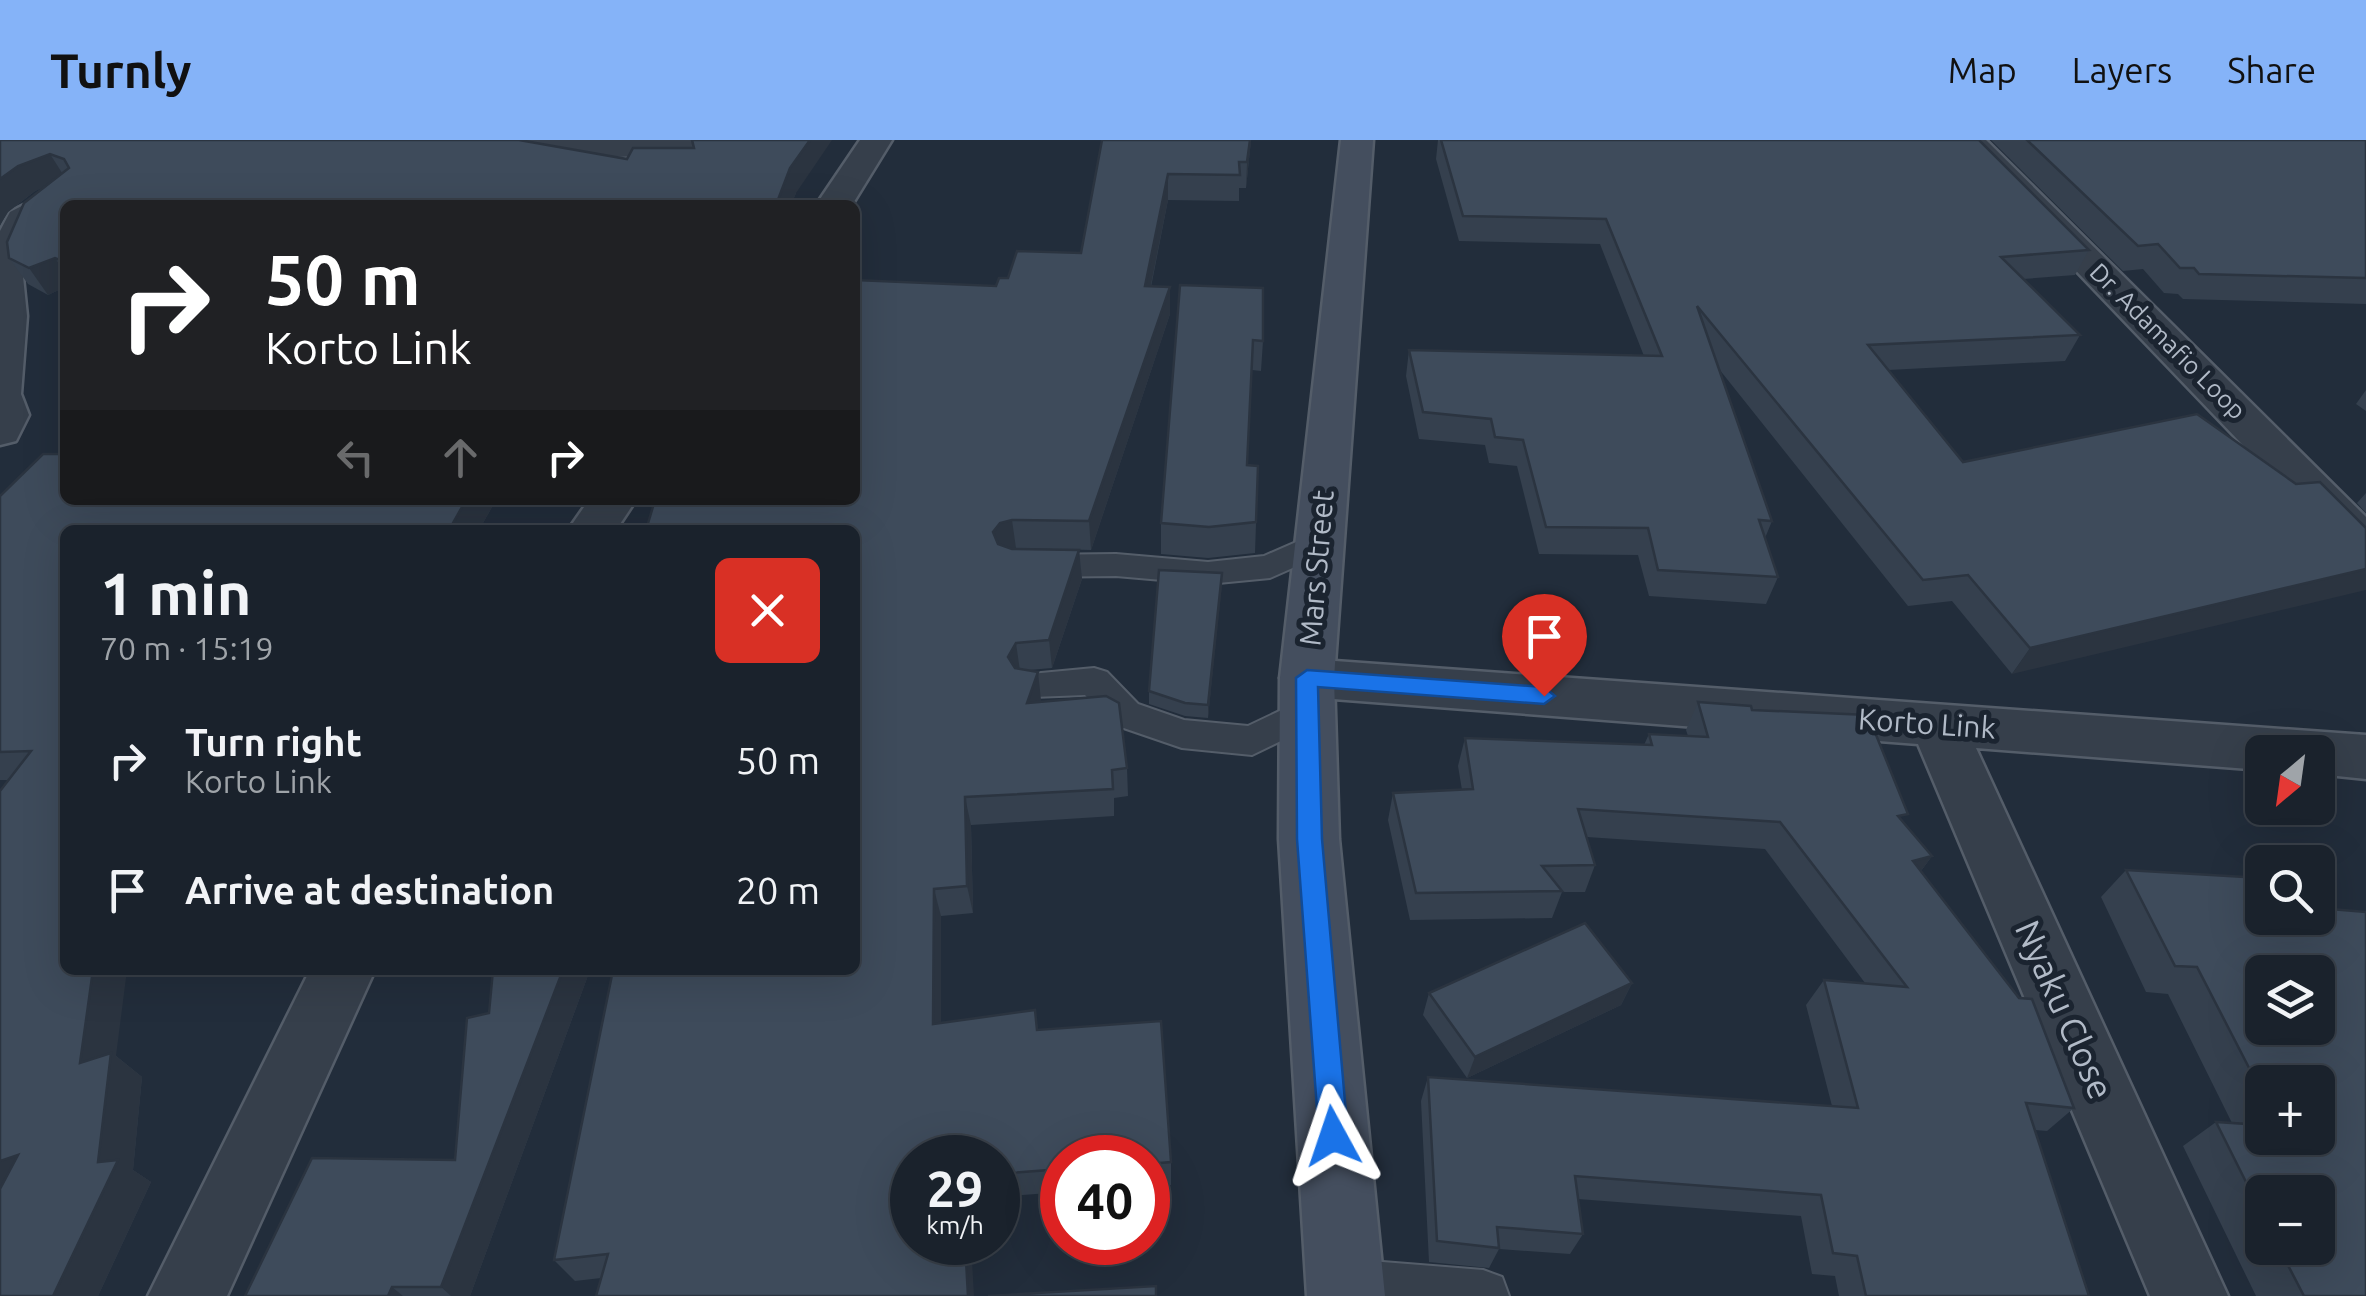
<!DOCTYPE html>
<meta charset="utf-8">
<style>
body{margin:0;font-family:Ubuntu,sans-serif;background:#232a34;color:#f1f3f6;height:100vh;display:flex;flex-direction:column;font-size:38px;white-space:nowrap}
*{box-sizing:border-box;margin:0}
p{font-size:32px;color:#9fa4a9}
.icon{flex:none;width:55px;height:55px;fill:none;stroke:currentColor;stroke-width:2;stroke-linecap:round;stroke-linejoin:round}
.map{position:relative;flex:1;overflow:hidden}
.side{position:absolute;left:60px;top:385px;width:800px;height:450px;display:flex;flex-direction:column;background:#1a222c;border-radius:15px;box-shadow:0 10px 40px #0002,0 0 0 2px #383f48}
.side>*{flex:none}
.banner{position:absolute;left:60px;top:60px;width:800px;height:305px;border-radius:15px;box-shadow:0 10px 40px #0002,0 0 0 2px #383f48;background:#202124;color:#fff;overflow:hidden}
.needle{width:65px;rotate:209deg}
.fabs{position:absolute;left:2245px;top:595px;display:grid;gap:20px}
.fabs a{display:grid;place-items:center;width:90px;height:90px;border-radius:15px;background:#1a222c;box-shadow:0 10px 40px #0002,0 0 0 2px #383f48;font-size:50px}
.speed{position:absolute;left:890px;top:995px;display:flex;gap:20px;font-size:50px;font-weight:700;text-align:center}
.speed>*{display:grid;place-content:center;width:130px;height:130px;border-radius:50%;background:#1a222c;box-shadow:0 10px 40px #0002,0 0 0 2px #383f48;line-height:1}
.speed small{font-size:25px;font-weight:400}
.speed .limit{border:15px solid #d22;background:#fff;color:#111}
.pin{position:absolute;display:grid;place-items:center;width:85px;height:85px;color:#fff;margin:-102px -42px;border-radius:50% 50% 50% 0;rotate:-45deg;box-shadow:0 0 10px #0007}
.pin .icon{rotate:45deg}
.me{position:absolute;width:110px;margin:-55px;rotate:355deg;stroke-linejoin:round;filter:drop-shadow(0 0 8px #0008)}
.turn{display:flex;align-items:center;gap:35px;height:210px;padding:0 40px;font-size:45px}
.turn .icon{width:130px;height:130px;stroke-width:2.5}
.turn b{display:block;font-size:70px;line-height:85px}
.lanes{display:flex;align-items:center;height:95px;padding:0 40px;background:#0003;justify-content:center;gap:50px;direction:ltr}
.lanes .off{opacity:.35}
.round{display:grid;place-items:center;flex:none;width:105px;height:105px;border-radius:15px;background:#232a34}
.overview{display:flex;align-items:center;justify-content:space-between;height:170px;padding:0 40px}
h1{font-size:60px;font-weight:600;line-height:75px}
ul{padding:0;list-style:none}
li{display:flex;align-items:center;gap:30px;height:130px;padding:0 40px}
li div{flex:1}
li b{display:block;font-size:38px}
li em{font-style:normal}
header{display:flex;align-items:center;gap:60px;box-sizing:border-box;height:140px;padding:0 50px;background:#85b3f8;color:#111}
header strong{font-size:48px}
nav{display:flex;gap:55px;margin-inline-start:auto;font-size:35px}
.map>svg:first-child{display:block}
</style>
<header>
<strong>Turnly</strong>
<nav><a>Map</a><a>Layers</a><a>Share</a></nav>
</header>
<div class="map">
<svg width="2366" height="1156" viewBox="0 0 2366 1156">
<rect width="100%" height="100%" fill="#222d3b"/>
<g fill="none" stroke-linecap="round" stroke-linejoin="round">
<g stroke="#545d69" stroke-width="4">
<g id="lane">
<polygon points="1319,392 1331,395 1335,403 1331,411 1270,438 1208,444 1116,436 1033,437 1021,434 1016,426 1021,418 1033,415 1116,414 1208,422 1264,416"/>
<polygon points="1094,528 1107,532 1138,564 1184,580 1248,586 1307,558 1320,562 1326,572 1320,582 1252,615 1182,608 1112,584 1085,555 1033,557 1020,553 1015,544 1020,535"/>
<polygon points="1345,1119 1483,1130 1502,1137 1509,1156 1323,1156 1319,1145 1326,1126"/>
</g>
</g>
<g stroke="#545d69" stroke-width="5">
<g id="street">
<path d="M 438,0 L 709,0 L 705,7 C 629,26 532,12 454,10 L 442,7 Z"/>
<polygon points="860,0 892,0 852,65 816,65"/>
<polygon points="1951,0 1986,0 2366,377 2366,421 2349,416"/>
<polygon points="51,51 63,55 69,62 39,86 22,127 27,176 21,254 29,275 16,301 0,305 0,91 10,72"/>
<polygon points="589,360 636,360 616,390 568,390"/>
<polygon points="1307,519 2366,595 2366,639 2318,634 2318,612 2262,612 2262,630 1976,608 2228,1156 2150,1156 1918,604 1307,557 1288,552 1280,538 1288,524"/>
<polygon points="310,830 375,830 227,1156 148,1156"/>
</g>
</g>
<g stroke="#545d69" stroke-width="5">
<polygon id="secondary" points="1341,0 1373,0 1334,538 1339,699 1385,1156 1307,1156 1279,699 1280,538"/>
</g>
<use href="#lane" fill="#363f4b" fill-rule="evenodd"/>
<use href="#street" fill="#363f4b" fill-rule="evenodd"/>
<use href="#secondary" fill="#444e5e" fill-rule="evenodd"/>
</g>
<g fill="#35404e" fill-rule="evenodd">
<polygon points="0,0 796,53 791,65 65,65 65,147 48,155 28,144 9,118 44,47 35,51 8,72 0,85"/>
<polygon points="1102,0 1251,0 1246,48 1239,48 1239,61 1168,60 1151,147 1170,174 1091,410 1016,408 1079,410 1082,439 1052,528 1029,530 1041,562 1127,628 1128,656 1114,658 1114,676 971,685 973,773 941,776 941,883 1035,870 1038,890 1171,1022 1171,1045 1148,1047 1148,1018 1062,1018 1062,1052 998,1057 998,1018 601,1138 575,1141 554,1120 996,146 1008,138 1081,113"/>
<polygon points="1438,0 1979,0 2089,110 2075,135 2023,139 2080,195 2065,221 1888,230 1963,322 2197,274 2012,534 1952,461 1908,466 1719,229 1772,381 1765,398 1778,437 1766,464 1649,456 1638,415 1539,414 1517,326 1489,323 1485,305 1419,299 1406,236 1409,210 1644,216 1600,104 1459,101 1436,19"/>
<polygon points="1991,0 2366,0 2366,164 2183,159 2178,154 2164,153 2143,129 2123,131"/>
<polygon points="1180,145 1263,201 1261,231 1252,230 1247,325 1258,326 1255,413 1208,418 1161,414 1161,383"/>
<polygon points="2366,250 2366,271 2356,264"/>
<polygon points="2366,353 2366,373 2357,363"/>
<polygon points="0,356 496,360 479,390 65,390 116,916 142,937 133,1030 151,1042 98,1156 9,640 0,640"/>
<polygon points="1222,433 1208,578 1185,576 1149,564 1149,551"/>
<polygon points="1698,562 1752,570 1903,681 1932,716 1921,731 2074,968 2047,991 2035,990 2089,1156 1839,1156 1835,1136 1812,1134 1801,1076 1578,1059 1583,1094 1570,1114 1499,1109 1489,1128 1429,1122 1421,961 1428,937 1832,966 1806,865 1824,840 1865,843 1765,709 1587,697 1595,725 1585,752 1562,752 1552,778 1410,780 1388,680 1393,653 1462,650 1458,626 1465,598 1644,605 1649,594 1688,596 1686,590"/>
<path d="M 2126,730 L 2262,738 L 2366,1156 L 2256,1156 L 2183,1006 L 2216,982 L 2232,983 L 2168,854 L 2146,852 L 2101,757 ZM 2262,942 L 2318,998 L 2262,998 ZM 2262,1052 L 2318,1108 L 2262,1108 Z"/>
<polygon points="493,830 590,830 470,1156 245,1156 455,1020 489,873"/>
<polygon points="1632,843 1621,865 1467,938 1423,875 1429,853"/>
</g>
<g fill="#2b3440">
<polygon points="810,0 832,0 796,53 791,65 776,65 790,28"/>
<polygon points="1250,0 1251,0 1246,48 1247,22"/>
<polygon points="50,14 66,39 35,51 8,72 0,85 0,39 18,26"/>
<polygon points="1168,34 1168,60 1145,174 1145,146"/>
<polygon points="55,118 65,132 65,147 48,155 29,128"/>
<polygon points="1170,147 1170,174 1091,410 1089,381"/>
<polygon points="466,360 496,360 479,390 449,390"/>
<polygon points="1012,380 1016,408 997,421 993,392 1000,383"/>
<polygon points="1079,410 1082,439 1052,528 1049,500"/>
<polygon points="2366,429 2366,450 2012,534 2030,508"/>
<polygon points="1222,433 1222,446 1208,578 1208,565"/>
<polygon points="1016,503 1020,531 1012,546 1008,517"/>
<polygon points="1038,532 1041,560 1031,591 1027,563"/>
<polygon points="965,657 971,685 973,773 967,746"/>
<polygon points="1932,716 1912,743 1913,721"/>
<polygon points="934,749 941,776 941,909 933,884"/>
<polygon points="93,830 127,830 116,916 142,937 133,1030 151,1042 98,1156 53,1156 98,1022 80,923"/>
<polygon points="563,830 590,830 470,1156 451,1156 441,1147"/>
<polygon points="1632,843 1621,865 1467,938 1475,917"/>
<polygon points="18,1015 0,1055 0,1021"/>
<polygon points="965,1102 971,1102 974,1156 968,1156"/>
<polygon points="392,1147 403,1156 388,1156"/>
</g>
<g fill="#3e4b5b" stroke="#2b3440" stroke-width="2.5" fill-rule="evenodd">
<polygon points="0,0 519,0 627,19 633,8 694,8 692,0 810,0 790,28 776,65 65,65 65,122 55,118 29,128 9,118 7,102 24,63 69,28 64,19 50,14 18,26 0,39"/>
<polygon points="1102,0 1250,0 1247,22 1239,22 1240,35 1168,34 1145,146 1170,147 1089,381 1012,380 1000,383 993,392 998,404 1012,409 1079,410 1049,500 1016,503 1008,517 1015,528 1038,532 1027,563 1106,556 1119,563 1127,628 1112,630 1113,649 965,657 967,746 934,749 933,884 1035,870 1037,890 1161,881 1171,1022 1148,1024 1148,1018 1062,1018 1062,1029 998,1034 998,1018 912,1018 912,1102 965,1102 968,1156 596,1156 608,1114 554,1120 613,830 855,830 855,390 646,390 655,360 855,360 855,140 996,146 999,138 1008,138 1017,111 1081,113"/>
<polygon points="1441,0 1979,0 2089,110 2001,117 2080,195 1868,205 1963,322 2197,274 2296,344 2320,342 2366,388 2366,429 2030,508 1968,435 1923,440 1697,166 1772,381 1759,380 1778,437 1658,430 1648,388 1546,387 1523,300 1495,297 1491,279 1423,272 1409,210 1662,216 1606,79 1463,76"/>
<polygon points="2027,0 2366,0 2366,138 2199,134 2194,128 2180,128 2158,104 2138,106"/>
<polygon points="1180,145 1263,148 1263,201 1253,200 1247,325 1258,326 1256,382 1209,387 1161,383"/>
<polygon points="43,314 65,314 65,360 466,360 449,390 65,390 65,830 93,830 80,923 111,913 98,1022 118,1020 53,1156 0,1156 0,1049 18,1015 0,1021 0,651 31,611 0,612 0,356"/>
<polygon points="1159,430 1222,433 1208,565 1185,563 1149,551"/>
<polygon points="1698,562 1751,566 1752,570 1868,575 1908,674 1898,676 1932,716 1913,721 2019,858 2032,859 2074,968 2026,963 2089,1156 1866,1156 1857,1116 1833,1113 1821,1055 1575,1036 1583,1094 1497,1087 1499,1108 1437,1101 1428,937 1858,968 1824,840 1907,847 1780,682 1578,669 1595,725 1542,726 1562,751 1416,753 1393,653 1473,649 1465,598 1652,605 1649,594 1708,597"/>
<path d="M 2126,730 L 2262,738 L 2262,778 L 2318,778 L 2318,747 L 2331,769 L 2366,772 L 2366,1156 L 2304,1156 L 2279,1108 L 2318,1108 L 2318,1052 L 2262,1052 L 2262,1074 L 2216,982 L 2262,985 L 2262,998 L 2318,998 L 2318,942 L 2262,942 L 2262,953 L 2197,827 L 2175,826 ZM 2262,832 L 2318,832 L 2318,888 L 2262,888 Z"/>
<polygon points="1585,783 1632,843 1475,917 1429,853"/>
<polygon points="493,830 563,830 441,1147 392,1147 388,1156 245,1156 312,1018 455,1020 467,878 489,873"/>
<polygon points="1156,1146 1156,1156 988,1156"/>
</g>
<polygon fill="#1a73e8" stroke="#114b97" stroke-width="2.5" points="1307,530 1544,547 1555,556 1544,564 1318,547 1322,699 1348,996 1344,1006 1333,1011 1323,1006 1319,996 1297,699 1296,538"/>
<g text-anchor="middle" stroke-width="10" stroke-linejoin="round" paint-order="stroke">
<g font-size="25" fill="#b1bac7" stroke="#1b2430">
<text transform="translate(2168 201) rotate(45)" y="9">Dr. Adamafio Loop</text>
</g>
<g font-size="30" fill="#b1bac7" stroke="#1b2430">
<text transform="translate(1317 428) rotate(-85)" y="10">Mars Street</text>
<text transform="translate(1927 584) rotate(4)" y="10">Korto Link</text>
</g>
<g font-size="35" fill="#b1bac7" stroke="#1b2430">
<text transform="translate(2064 870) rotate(66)" y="12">Nyaku Close</text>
</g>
</g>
</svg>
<div class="fabs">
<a><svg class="needle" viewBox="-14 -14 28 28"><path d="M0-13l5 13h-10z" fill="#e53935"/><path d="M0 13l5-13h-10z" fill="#9fa4a9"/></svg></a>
<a><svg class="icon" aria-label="search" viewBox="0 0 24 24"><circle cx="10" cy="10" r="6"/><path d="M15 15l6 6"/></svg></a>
<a><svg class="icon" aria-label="layers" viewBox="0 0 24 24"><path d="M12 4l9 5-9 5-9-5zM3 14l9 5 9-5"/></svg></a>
<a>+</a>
<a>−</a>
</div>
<div class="speed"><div>29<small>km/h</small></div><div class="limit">40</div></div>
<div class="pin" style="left:1544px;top:556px;background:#d93025"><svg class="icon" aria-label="arrive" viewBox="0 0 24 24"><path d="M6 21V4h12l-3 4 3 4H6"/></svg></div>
<svg class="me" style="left:1333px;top:996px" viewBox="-20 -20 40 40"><path d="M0-17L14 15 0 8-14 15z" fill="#1a73e8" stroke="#fff" stroke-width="4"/></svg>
<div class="banner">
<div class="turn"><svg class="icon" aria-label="right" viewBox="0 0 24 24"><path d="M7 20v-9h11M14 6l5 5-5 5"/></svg><div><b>50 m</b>Korto Link</div></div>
<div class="lanes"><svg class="icon off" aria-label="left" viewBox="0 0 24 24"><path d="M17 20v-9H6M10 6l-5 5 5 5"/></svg><svg class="icon off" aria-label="ahead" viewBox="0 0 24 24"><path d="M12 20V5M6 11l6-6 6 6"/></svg><svg class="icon" aria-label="right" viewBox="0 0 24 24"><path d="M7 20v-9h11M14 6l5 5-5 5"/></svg></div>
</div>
<section class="side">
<div class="overview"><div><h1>1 min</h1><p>70 m · 15:19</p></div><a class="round" style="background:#d93025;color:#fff"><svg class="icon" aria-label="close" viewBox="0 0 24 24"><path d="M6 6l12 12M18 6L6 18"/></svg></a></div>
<ul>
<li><svg class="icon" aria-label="right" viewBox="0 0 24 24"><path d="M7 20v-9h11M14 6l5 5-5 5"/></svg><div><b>Turn right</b><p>Korto Link</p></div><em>50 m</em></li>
<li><svg class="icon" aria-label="arrive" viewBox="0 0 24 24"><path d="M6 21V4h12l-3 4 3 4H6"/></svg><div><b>Arrive at destination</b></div><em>20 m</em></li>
</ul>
</section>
</div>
